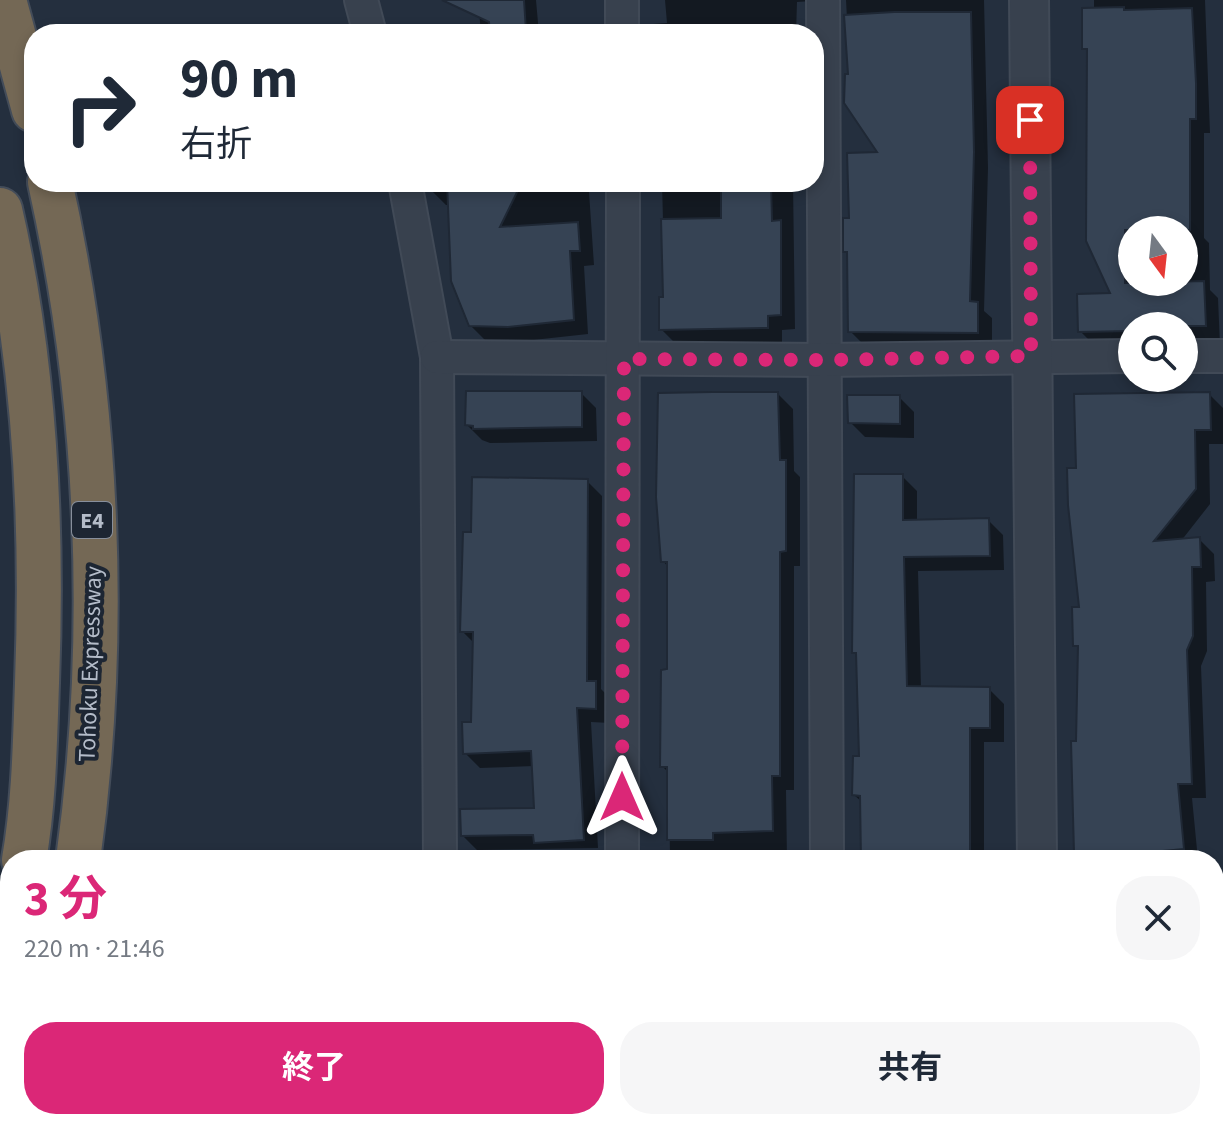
<!DOCTYPE html>
<html lang="ja">
<meta charset="utf-8">
<style>
body{margin:0;font-family:"Source Sans 3","Noto Sans JP",sans-serif;background:#f6f6f7;color:#1f2937;height:100vh;display:flex;flex-direction:column;font-size:30px;white-space:nowrap}
*{box-sizing:border-box;margin:0}
p{font-size:26px;color:#747a83}
.icon{flex:none;width:44px;height:44px;fill:none;stroke:currentColor;stroke-width:2;stroke-linecap:round;stroke-linejoin:round}
.map{position:relative;flex:1;overflow:hidden}
.sheet{position:absolute;left:0px;top:850px;width:1224px;height:280px;display:flex;flex-direction:column;background:#fff;border-radius:32px 32px 0 0;box-shadow:0 4px 12px #0003}
.sheet>*{flex:none}
.hud{position:absolute;left:24px;top:24px;width:800px;height:168px;border-radius:32px;box-shadow:0 4px 12px #0003;background:#fff;color:#1f2937;overflow:hidden}
.needle{width:52px;rotate:165deg}
.controls{position:absolute;left:1118px;top:216px;display:grid;gap:16px}
.controls a{display:grid;place-items:center;width:80px;height:80px;border-radius:50%;background:#fff;box-shadow:0 4px 12px #0003;font-size:40px}
.pin{position:absolute;display:grid;place-items:center;width:68px;height:68px;color:#fff;margin:-34px;border-radius:16px;box-shadow:0 4px 12px #0006}
.me{position:absolute;width:88px;margin:-44px;rotate:0deg;stroke-linejoin:round;filter:drop-shadow(0 0 6px #0008)}
.turn{display:flex;align-items:center;gap:28px;height:168px;padding:0 24px;font-size:36px}
.turn .icon{width:104px;height:104px;stroke-width:2.5}
.turn b{display:block;font-size:56px;line-height:68px}
.round{display:grid;place-items:center;flex:none;width:84px;height:84px;border-radius:32px;background:#f6f6f7}
.summary{display:flex;align-items:center;justify-content:space-between;height:136px;padding:0 24px}
h1{font-size:48px;font-weight:700;line-height:60px;color:#db2777}
.button{display:flex;gap:16px;margin-top:auto;padding:16px 24px}
.button a{flex:1;height:92px;border-radius:32px;background:#db2777;color:#fff;font-size:32px;font-weight:700;line-height:92px;text-align:center}
.button a+a{background:#f6f6f7;color:#1f2937}
.map>svg:first-child{display:block}
</style>
<div class="map">
<svg width="1223" height="1130" viewBox="0 0 1223 1130">
<rect width="100%" height="100%" fill="#242f3e"/>
<g fill="#0007" fill-rule="evenodd">
<polygon points="478,0 536,0 539,34 452,34 481,33"/>
<polygon points="665,0 828,0 797,2 796,34 653,34 653,24 667,23"/>
<polygon points="846,0 984,0 988,168 984,311 992,318 992,347 865,346 850,331 849,255 845,251 851,220 881,154 850,76"/>
<path d="M 1094,0 L 1205,0 L 1210,133 L 1204,133 L 1204,238 L 1209,243 L 1210,290 L 1218,298 L 1220,346 L 1184,346 L 1184,326 L 1132,326 L 1132,346 L 1095,346 L 1080,331 L 1113,295 L 1089,53 L 1084,48 L 1094,10 ZM 1132,230 L 1184,230 L 1184,282 L 1132,282 Z"/>
<polygon points="431,182 598,182 599,192 589,192 594,265 584,266 588,334 524,341 485,340 470,325 450,205 446,205 431,190"/>
<polygon points="662,182 793,182 795,329 782,330 782,342 676,344 661,329 665,299"/>
<polygon points="581,393 596,408 597,441 490,443 482,440 467,425"/>
<polygon points="778,394 793,409 794,471 800,477 800,566 794,566 794,790 786,790 787,860 670,860 669,773 662,766 669,670 669,568 663,561"/>
<polygon points="1209,394 1223,408 1223,444 1209,444 1210,504 1181,541 1199,539 1214,554 1215,581 1206,582 1207,651 1201,666 1206,798 1192,798 1198,860 1078,860 1073,743 1078,743 1080,650 1075,645 1081,609 1078,470"/>
<polygon points="899,397 914,412 914,438 865,437 850,422"/>
<polygon points="902,476 917,491 917,522 988,520 1003,535 1004,570 918,571 921,688 989,689 1004,704 1004,742 984,742 984,851 988,860 863,860 862,802 854,795 861,758 858,656 854,652"/>
<polygon points="587,481 602,496 601,689 610,698 610,723 591,722 598,848 477,850 463,836 536,810 534,766 480,768 465,753 473,724 475,644 462,631 473,534"/>
<polygon points="1215,1037 1223,1045 1223,1130 1163,1130 1163,1120 1214,1120"/>
<polygon points="670,1120 804,1120 804,1130 679,1129"/>
<polygon points="862,1120 993,1120 994,1130 862,1130"/>
</g>
<g fill="#364354" stroke="#1f2835" stroke-width="2">
<polygon points="442,0 524,0 526,31 490,34 489,22"/>
<polygon points="1124,7 1124,10 1192,8 1196,83 1196,119 1190,119 1190,230 1125,230 1125,283 1204,281 1206,326 1131,326 1131,331 1078,332 1077,294 1110,293 1086,241 1087,49 1082,49 1082,8"/>
<polygon points="894,12 971,12 974,152 970,301 978,302 978,333 848,332 847,252 843,252 843,218 849,218 847,153 877,152 844,103 845,74 848,74 844,15"/>
<polygon points="447,182 522,182 500,227 578,222 580,251 570,251 574,320 508,327 469,326 451,281"/>
<polygon points="721,182 771,182 772,221 781,220 781,315 768,316 768,328 659,330 659,297 663,297 661,219 721,218"/>
<polygon points="466,391 582,391 582,427 473,429 473,426 465,425"/>
<polygon points="712,392 778,392 780,460 786,460 786,551 780,552 780,776 772,776 773,831 713,833 713,840 667,840 667,767 660,767 661,670 667,669 667,562 661,562 656,497 658,393"/>
<polygon points="1210,392 1211,430 1195,430 1196,489 1154,541 1200,537 1201,567 1192,567 1193,636 1187,650 1192,784 1178,784 1184,849 1141,853 1074,853 1071,741 1076,741 1078,646 1073,646 1072,607 1079,607 1068,505 1067,468 1076,468 1074,394"/>
<polygon points="847,395 900,395 900,424 848,423"/>
<polygon points="854,474 903,474 903,520 989,518 990,556 904,557 907,686 990,687 990,728 970,728 970,860 861,860 860,796 852,795 853,756 859,756 856,653 852,653"/>
<polygon points="472,477 588,479 587,681 596,681 596,709 577,708 584,840 534,843 533,835 461,836 460,809 534,808 531,751 463,754 462,722 471,722 473,632 460,632 463,532 471,532"/>
</g>
<g fill="none" stroke-linecap="round" stroke-linejoin="round">
<g stroke="#414a57" stroke-width="36">
<g id="minor">
<polyline points="361,0 370,34"/>
<polyline points="622,0 622,34"/>
<polyline points="823,0 827,860"/>
<polyline points="405,182 437,357 440,860"/>
<polyline points="1184,356 1223,356"/>
<polyline points="437,357 824,360 1132,356"/>
<polyline points="622,860 623,182"/>
<polyline points="590,1120 638,1130"/>
<polyline points="828,1120 828,1130"/>
<polyline points="404,1130 407,1120"/>
</g>
</g>
<g stroke="#414a57" stroke-width="42">
<g id="tertiary">
<polyline points="1029,0 1037,860"/>
<polyline points="1039,1120 1039,1130"/>
</g>
</g>
<g stroke="#434c59" stroke-width="48">
<g id="motorway">
<polyline points="4,0 34,110"/>
<path d="M 50,182 C 99,402 109,636 78,860"/>
<path d="M 0,210 C 35,362 43,528 37,683 C 35,742 34,803 24,860"/>
<polyline points="0,997 10,945"/>
<polyline points="28,1130 30,1120"/>
</g>
</g>
<use href="#minor" stroke="#38414e" stroke-width="32"/>
<use href="#tertiary" stroke="#38414e" stroke-width="38"/>
<use href="#motorway" stroke="#746855" stroke-width="44"/>
</g>
<g fill="none" stroke-linecap="round" stroke-linejoin="round">
<polyline stroke="#db2777" stroke-width="14" stroke-dasharray="0 25.2" points="622,797 624,359 824,360 1031,356 1030,120"/>
</g>
<g text-anchor="middle" stroke-width="8" stroke-linejoin="round" paint-order="stroke">
<rect fill="#1d2633" stroke="#878f9c" stroke-width="2" x="72" y="502" width="40" height="36" rx="6"/>
<g font-size="22" font-weight="bold" fill="#b4bcc9">
<text x="92" y="528">E4</text>
</g>
<g font-size="24" fill="#b4bcc9" stroke="#1d2633">
<text transform="translate(90 664) rotate(-88)" y="8">Tohoku Expressway</text>
</g>
</g>
</svg>
<div class="controls">
<a><svg class="needle" viewBox="-14 -14 28 28"><path d="M0-13l5 13h-10z" fill="#e53935"/><path d="M0 13l5-13h-10z" fill="#747a83"/></svg></a>
<a><svg class="icon" aria-label="search" viewBox="0 0 24 24"><circle cx="10" cy="10" r="6"/><path d="M15 15l6 6"/></svg></a>
</div>
<div class="pin" style="left:1030px;top:120px;background:#d93025"><svg class="icon" aria-label="arrive" viewBox="0 0 24 24"><path d="M6 21V4h12l-3 4 3 4H6"/></svg></div>
<svg class="me" style="left:622px;top:797px" viewBox="-20 -20 40 40"><path d="M0-17L14 15 0 8-14 15z" fill="#db2777" stroke="#fff" stroke-width="4"/></svg>
<div class="hud">
<div class="turn"><svg class="icon" aria-label="right" viewBox="0 0 24 24"><path d="M7 20v-9h11M14 6l5 5-5 5"/></svg><div><b>90 m</b>右折</div></div>
</div>
<section class="sheet">
<div class="summary"><div><h1>3 分</h1><p>220 m · 21:46</p></div><a class="round"><svg class="icon" aria-label="close" viewBox="0 0 24 24"><path d="M6 6l12 12M18 6L6 18"/></svg></a></div>
<div class="button"><a>終了</a><a>共有</a></div>
</section>
</div>
